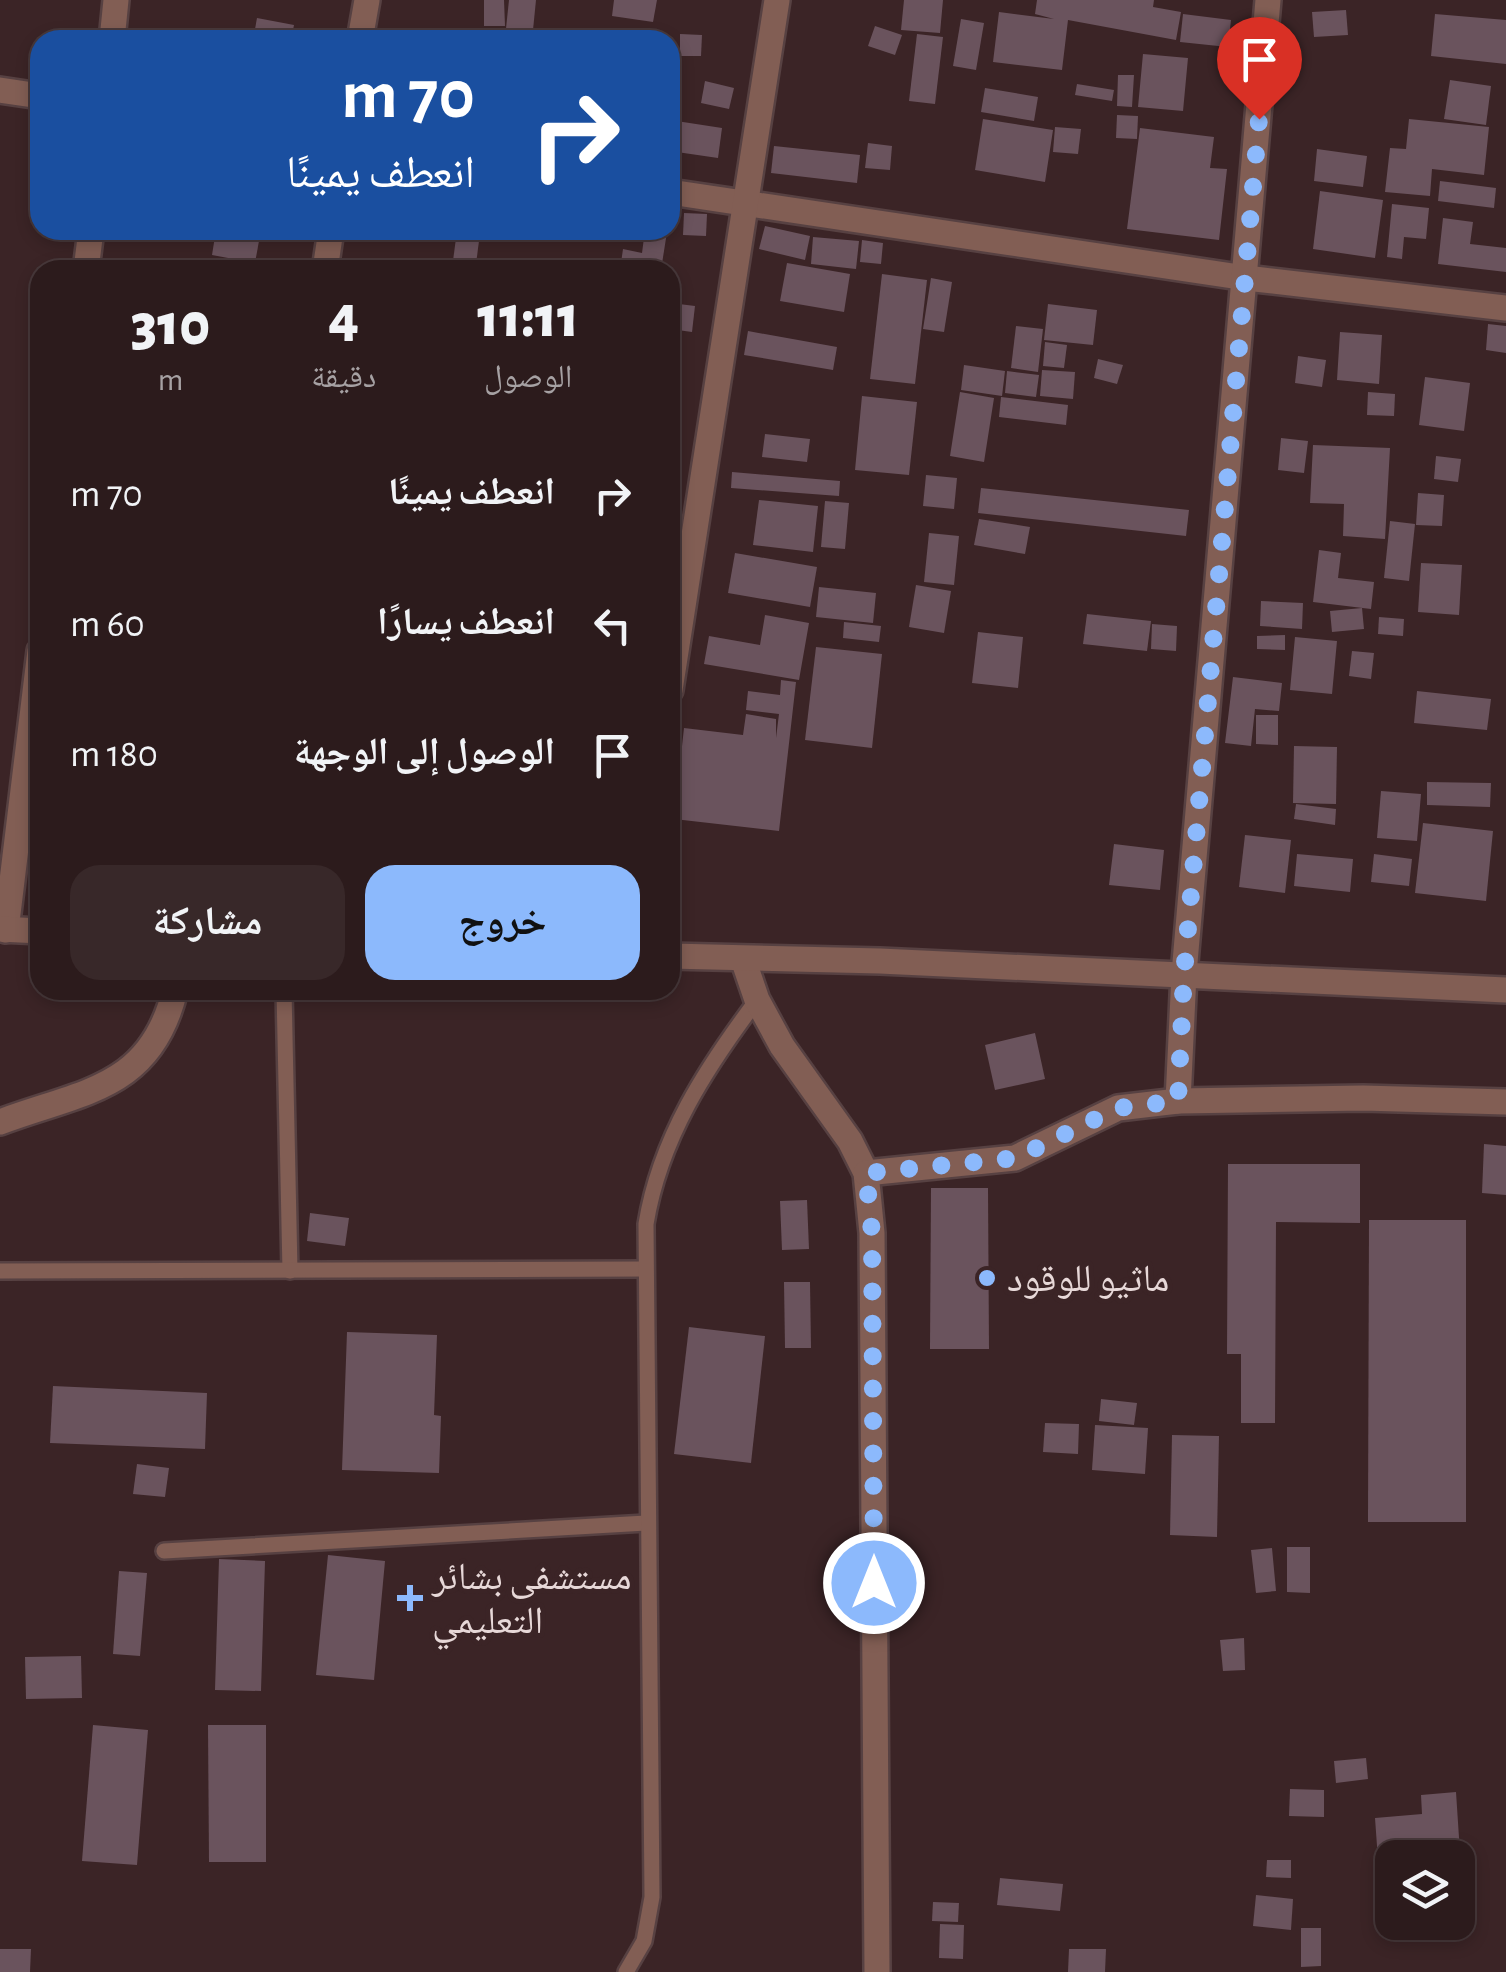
<!DOCTYPE html>
<html lang="ar">
<meta charset="utf-8">
<style>
body{margin:0;font-family:"Alegreya Sans","Noto Naskh Arabic",sans-serif;background:#382829;color:#f1f3f6;direction:rtl;height:100vh;display:flex;flex-direction:column;font-size:38px;white-space:nowrap}
*{box-sizing:border-box;margin:0}
p{font-size:32px;color:#a6a1a3}
.icon{flex:none;width:55px;height:55px;fill:none;stroke:currentColor;stroke-width:2;stroke-linecap:round;stroke-linejoin:round}
.map{position:relative;flex:1;overflow:hidden;direction:ltr}
.sheet{position:absolute;left:30px;top:260px;width:650px;height:740px;display:flex;flex-direction:column;background:#2c1b1c;border-radius:30px;box-shadow:0 5px 15px #0003,0 0 0 2px #48393b;direction:rtl}
.sheet>*{flex:none}
.banner{position:absolute;left:30px;top:30px;width:650px;height:210px;border-radius:30px;box-shadow:0 5px 15px #0003,0 0 0 2px #48393b;direction:rtl;background:#1a4fa0;color:#fff;overflow:hidden}
.controls{position:absolute;left:1375px;top:1840px;display:grid;gap:20px}
.controls a{display:grid;place-items:center;width:100px;height:100px;border-radius:20px;background:#2c1b1c;box-shadow:0 5px 15px #0003,0 0 0 2px #48393b;font-size:50px}
.pin{position:absolute;display:grid;place-items:center;width:85px;height:85px;color:#fff;margin:-102px -42px;border-radius:50% 50% 50% 0;rotate:-45deg;box-shadow:0 0 10px #0007}
.pin .icon{rotate:45deg}
.me{position:absolute;width:110px;margin:-55px;rotate:0deg;stroke-linejoin:round;filter:drop-shadow(0 0 8px #0008)}
.turn{display:flex;align-items:center;gap:35px;height:210px;padding:0 40px;font-size:45px}
.turn .icon{width:130px;height:130px;stroke-width:2.5}
.turn b{display:block;font-size:70px;line-height:85px}
.eta{display:flex;justify-content:space-evenly;align-items:center;height:170px;text-align:center}
.eta b{font-size:60px;font-weight:800;line-height:70px}
.button{display:flex;gap:20px;margin-top:auto;padding:20px 40px}
.button a{flex:1;height:115px;border-radius:30px;background:#8cb9fc;color:#111;font-size:40px;font-weight:800;line-height:115px;text-align:center}
.button a+a{background:#382829;color:#f1f3f6}
ul{padding:0;list-style:none}
li{display:flex;align-items:center;gap:30px;height:130px;padding:0 40px}
li div{flex:1}
li b{display:block;font-size:38px}
li em{font-style:normal}
.map>svg:first-child{display:block}
</style>
<div class="map">
<svg width="1506" height="1972" viewBox="0 0 1506 1972">
<rect width="100%" height="100%" fill="#3b2426"/>
<g fill="#6a535d">
<polygon points="484,0 504,0 505,26 484,26"/>
<polygon points="509,0 536,0 532,40 505,38"/>
<polygon points="614,0 657,0 653,22 612,16"/>
<polygon points="904,0 943,0 940,33 901,30"/>
<polygon points="1037,0 1154,0 1153,7 1181,12 1176,40 1068,20 1062,70 993,62 999,12 1054,19 1035,14"/>
<polygon points="1346,10 1348,35 1314,37 1312,12"/>
<polygon points="1183,14 1231,20 1228,47 1180,42"/>
<polygon points="1435,14 1506,20 1506,64 1431,56"/>
<polygon points="257,18 294,25 291,40 253,40"/>
<polygon points="961,19 984,23 976,70 953,66"/>
<polygon points="875,26 902,35 895,55 868,46"/>
<polygon points="680,34 702,35 701,56 680,56"/>
<polygon points="917,34 943,37 935,104 909,101"/>
<polygon points="1143,54 1188,58 1183,111 1138,107"/>
<polygon points="1118,75 1134,75 1132,107 1117,106"/>
<polygon points="1450,80 1491,86 1486,125 1444,119"/>
<polygon points="705,81 734,88 729,109 701,103"/>
<polygon points="1077,84 1114,90 1112,101 1075,95"/>
<polygon points="985,88 1038,97 1034,121 981,112"/>
<polygon points="1117,115 1138,116 1137,139 1116,138"/>
<polygon points="983,119 1053,130 1045,182 975,170"/>
<polygon points="1409,119 1489,127 1484,175 1432,169 1430,196 1385,192 1390,148 1406,149"/>
<polygon points="670,120 722,128 718,158 670,151"/>
<polygon points="1055,127 1081,129 1078,154 1053,152"/>
<polygon points="1140,128 1214,137 1210,168 1227,169 1219,240 1127,229"/>
<polygon points="868,143 892,146 890,170 865,168"/>
<polygon points="774,146 860,155 857,183 771,173"/>
<polygon points="1317,149 1367,156 1363,187 1314,181"/>
<polygon points="1440,181 1496,188 1494,208 1438,201"/>
<polygon points="1320,191 1383,200 1375,258 1313,249"/>
<polygon points="1392,204 1429,208 1426,239 1404,237 1402,259 1387,257"/>
<polygon points="684,213 707,214 706,236 683,235"/>
<polygon points="1443,218 1473,222 1470,244 1506,248 1506,272 1438,264"/>
<polygon points="765,226 810,236 805,260 759,249"/>
<polygon points="216,230 261,230 255,263 212,255"/>
<polygon points="645,230 667,232 661,270 620,270 623,249 642,253"/>
<polygon points="813,237 859,241 856,269 811,264"/>
<polygon points="456,238 479,241 476,264 453,261"/>
<polygon points="862,240 883,243 881,264 860,262"/>
<polygon points="787,263 850,274 844,312 780,301"/>
<polygon points="882,274 927,280 915,384 870,379"/>
<polygon points="931,278 952,282 944,332 923,329"/>
<polygon points="671,303 695,306 692,332 670,329"/>
<polygon points="1048,304 1097,310 1093,345 1044,340"/>
<polygon points="1488,324 1506,326 1506,353 1486,350"/>
<polygon points="1016,326 1043,329 1038,372 1011,368"/>
<polygon points="748,331 837,347 833,370 744,355"/>
<polygon points="1340,332 1382,335 1379,384 1337,380"/>
<polygon points="1045,342 1067,345 1064,368 1043,366"/>
<polygon points="1298,356 1326,360 1322,387 1295,383"/>
<polygon points="1098,359 1123,365 1117,384 1094,378"/>
<polygon points="964,365 1005,371 1002,396 961,390"/>
<polygon points="1042,370 1075,372 1073,399 1040,396"/>
<polygon points="1007,371 1039,375 1036,397 1005,393"/>
<polygon points="1425,377 1470,383 1464,431 1419,425"/>
<polygon points="960,392 994,398 984,462 950,456"/>
<polygon points="1368,392 1395,394 1394,416 1367,415"/>
<polygon points="862,396 917,402 909,475 855,470"/>
<polygon points="1001,397 1068,405 1066,425 999,417"/>
<polygon points="765,434 810,439 807,462 762,457"/>
<polygon points="1281,438 1308,441 1304,473 1278,470"/>
<polygon points="1313,445 1390,448 1385,539 1343,536 1344,504 1310,503"/>
<polygon points="1436,456 1461,459 1458,482 1434,479"/>
<polygon points="732,472 840,481 839,496 731,488"/>
<polygon points="926,475 957,478 954,509 923,506"/>
<polygon points="981,488 1189,510 1186,536 978,513"/>
<polygon points="1418,493 1444,495 1442,526 1416,525"/>
<polygon points="759,500 818,506 813,552 753,545"/>
<polygon points="825,501 849,503 845,549 821,547"/>
<polygon points="979,519 1030,527 1025,554 974,545"/>
<polygon points="1390,521 1415,524 1409,581 1384,578"/>
<polygon points="929,533 959,536 954,585 924,582"/>
<polygon points="1319,550 1341,553 1338,578 1374,582 1371,609 1313,602"/>
<polygon points="735,553 817,567 810,607 728,593"/>
<polygon points="1421,563 1462,565 1459,615 1418,612"/>
<polygon points="916,585 951,591 944,633 909,627"/>
<polygon points="819,587 876,593 873,623 816,617"/>
<polygon points="1261,601 1303,603 1302,629 1260,626"/>
<polygon points="1362,608 1364,629 1332,632 1330,611"/>
<polygon points="1087,614 1151,621 1147,651 1083,644"/>
<polygon points="765,615 809,623 799,680 704,664 709,636 760,645"/>
<polygon points="1379,617 1404,619 1403,636 1378,634"/>
<polygon points="844,622 881,626 879,642 843,638"/>
<polygon points="1152,624 1177,626 1176,651 1151,649"/>
<polygon points="978,632 1023,637 1018,688 972,683"/>
<polygon points="1285,635 1285,650 1257,649 1257,636"/>
<polygon points="1295,637 1337,641 1332,694 1290,690"/>
<polygon points="816,647 882,654 872,748 805,740"/>
<polygon points="1352,651 1374,653 1371,679 1349,676"/>
<polygon points="1233,677 1282,683 1279,711 1255,709 1251,746 1225,743"/>
<polygon points="781,680 796,682 779,831 674,819 684,728 743,735 746,714 776,719 776,738 779,714 746,710 748,691 780,695"/>
<polygon points="1417,691 1491,699 1487,730 1414,723"/>
<polygon points="1256,715 1278,715 1278,745 1256,744"/>
<polygon points="1294,746 1337,747 1336,804 1293,803"/>
<polygon points="1427,782 1491,783 1490,807 1427,805"/>
<polygon points="1381,791 1421,794 1417,841 1377,838"/>
<polygon points="1296,804 1336,809 1335,825 1294,819"/>
<polygon points="1423,823 1493,831 1486,901 1415,893"/>
<polygon points="1245,835 1291,840 1285,893 1239,887"/>
<polygon points="1114,844 1164,850 1160,890 1109,885"/>
<polygon points="1297,854 1353,859 1350,892 1294,886"/>
<polygon points="1374,854 1412,859 1409,886 1371,882"/>
<polygon points="1035,1033 1045,1079 995,1090 985,1045"/>
<polygon points="1484,1144 1506,1146 1506,1195 1482,1193"/>
<polygon points="1228,1164 1360,1164 1360,1223 1276,1222 1275,1423 1241,1423 1241,1354 1227,1354"/>
<polygon points="931,1188 988,1188 989,1349 930,1349"/>
<polygon points="807,1200 809,1249 782,1250 780,1201"/>
<polygon points="310,1213 349,1218 345,1246 307,1241"/>
<polygon points="1369,1220 1466,1220 1466,1522 1368,1522"/>
<polygon points="784,1282 810,1282 811,1348 785,1348"/>
<polygon points="689,1327 765,1336 751,1463 674,1454"/>
<polygon points="347,1332 437,1335 434,1415 441,1416 439,1473 342,1470"/>
<polygon points="53,1386 207,1393 205,1449 50,1443"/>
<polygon points="1101,1399 1137,1403 1134,1425 1099,1421"/>
<polygon points="1045,1423 1079,1424 1078,1454 1043,1452"/>
<polygon points="1095,1425 1148,1428 1145,1474 1092,1470"/>
<polygon points="1172,1435 1219,1436 1217,1537 1170,1535"/>
<polygon points="137,1464 169,1468 165,1497 133,1494"/>
<polygon points="1287,1547 1310,1547 1310,1593 1287,1592"/>
<polygon points="1272,1548 1276,1591 1256,1593 1251,1550"/>
<polygon points="328,1555 385,1561 374,1680 316,1675"/>
<polygon points="219,1559 265,1561 261,1691 215,1690"/>
<polygon points="119,1571 147,1573 140,1656 113,1654"/>
<polygon points="1244,1638 1245,1670 1223,1671 1220,1640"/>
<polygon points="81,1656 82,1698 26,1699 25,1657"/>
<polygon points="93,1725 148,1730 137,1865 82,1861"/>
<polygon points="208,1725 266,1725 266,1862 209,1862"/>
<polygon points="1366,1758 1368,1779 1336,1783 1334,1761"/>
<polygon points="1290,1789 1324,1790 1324,1817 1289,1816"/>
<polygon points="1456,1792 1461,1868 1458,1868 1458,1858 1392,1858 1392,1873 1379,1874 1375,1818 1422,1814 1421,1795"/>
<polygon points="1267,1860 1291,1860 1291,1878 1266,1877"/>
<polygon points="1000,1878 1063,1884 1060,1911 997,1905"/>
<polygon points="1256,1895 1293,1899 1291,1930 1253,1926"/>
<polygon points="933,1902 959,1903 958,1922 932,1921"/>
<polygon points="940,1924 964,1925 963,1959 939,1958"/>
<polygon points="1301,1928 1321,1928 1321,1966 1301,1967"/>
<polygon points="0,1949 31,1949 30,1972 0,1972"/>
<polygon points="1069,1949 1106,1949 1105,1972 1068,1972"/>
</g>
<g fill="none" stroke-linecap="round" stroke-linejoin="round">
<g stroke="#574142" stroke-width="20">
<g id="service">
<polyline points="284,990 290,1271"/>
<polyline points="0,1271 645,1269"/>
<polyline points="164,1551 646,1523"/>
<path d="M 626,1972 L 644,1941 L 652,1897 L 646,1224 C 660,1138 706,1068 757,1000"/>
</g>
</g>
<g stroke="#574142" stroke-width="30">
<g id="minor">
<polyline points="112,40 116,0"/>
<polyline points="360,40 367,0"/>
<polyline points="0,90 40,96"/>
<polyline points="670,192 1246,278 1506,308"/>
<polyline points="86,270 91,230"/>
<polyline points="325,270 331,230"/>
<polyline points="670,690 777,0"/>
<polyline points="6,930 40,651"/>
<polyline points="743,959 757,1000 782,1046 850,1141 866,1173 872,1233 877,1972"/>
<polyline points="1178,1101 1184,974 1268,0"/>
<path d="M 0,1122 C 82,1091 151,1090 175,990"/>
<polyline points="866,1173 1015,1158 1118,1108 1178,1101 1363,1098 1506,1102"/>
</g>
</g>
<g stroke="#574142" stroke-width="30">
<g id="tertiary">
<polyline points="0,929 40,931"/>
<polyline points="670,956 880,961 1506,990"/>
</g>
</g>
<use href="#service" stroke="#825e54" stroke-width="15"/>
<use href="#minor" stroke="#825e54" stroke-width="25"/>
<use href="#tertiary" stroke="#825e54" stroke-width="25"/>
</g>
<g fill="none" stroke-linecap="round" stroke-linejoin="round">
<polyline stroke="#8cb9fc" stroke-width="18" stroke-dasharray="0 32.4" points="874,1583 872,1233 866,1173 1016,1158 1118,1108 1178,1101 1184,974 1259,119"/>
</g>
<g fill="#8cb9fc" stroke="#3b2426" stroke-width="4">
<circle cx="987" cy="1278" r="10"/>
<path d="M405 1583h10v10h10v10h-10v10h-10v-10h-10v-10h10z"/>
</g>
<g text-anchor="middle" stroke-width="10" stroke-linejoin="round" paint-order="stroke">
<g font-size="38" fill="#e7d8d8" stroke="#3b2426" text-anchor="start">
<text x="1007" y="1291">ماثيو للوقود</text>
<text x="432" y="1589">مستشفى بشائر<tspan x="432" dy="44">التعليمي</tspan></text>
</g>
</g>
</svg>
<div class="controls">
<a><svg class="icon" aria-label="layers" viewBox="0 0 24 24"><path d="M12 4l9 5-9 5-9-5zM3 14l9 5 9-5"/></svg></a>
</div>
<div class="pin" style="left:1259px;top:119px;background:#d93025"><svg class="icon" aria-label="arrive" viewBox="0 0 24 24"><path d="M6 21V4h12l-3 4 3 4H6"/></svg></div>
<svg class="me" style="left:874px;top:1583px" viewBox="-20 -20 40 40"><circle r="17" fill="#8cb9fc" stroke="#fff" stroke-width="3"/><path d="M0-11L8 9 0 5-8 9z" fill="#fff"/></svg>
<div class="banner">
<div class="turn"><svg class="icon" aria-label="right" viewBox="0 0 24 24"><path d="M7 20v-9h11M14 6l5 5-5 5"/></svg><div><b>70 m</b>انعطف يمينًا</div></div>
</div>
<section class="sheet">
<div class="eta">
<div><b>11:11</b><p>الوصول</p></div>
<div><b>4</b><p>دقيقة</p></div>
<div><b>310</b><p>m</p></div>
</div>
<ul>
<li><svg class="icon" aria-label="right" viewBox="0 0 24 24"><path d="M7 20v-9h11M14 6l5 5-5 5"/></svg><div><b>انعطف يمينًا</b></div><em>70 m</em></li>
<li><svg class="icon" aria-label="left" viewBox="0 0 24 24"><path d="M17 20v-9H6M10 6l-5 5 5 5"/></svg><div><b>انعطف يسارًا</b></div><em>60 m</em></li>
<li><svg class="icon" aria-label="arrive" viewBox="0 0 24 24"><path d="M6 21V4h12l-3 4 3 4H6"/></svg><div><b>الوصول إلى الوجهة</b></div><em>180 m</em></li>
</ul>
<div class="button"><a>خروج</a><a>مشاركة</a></div>
</section>
</div>
